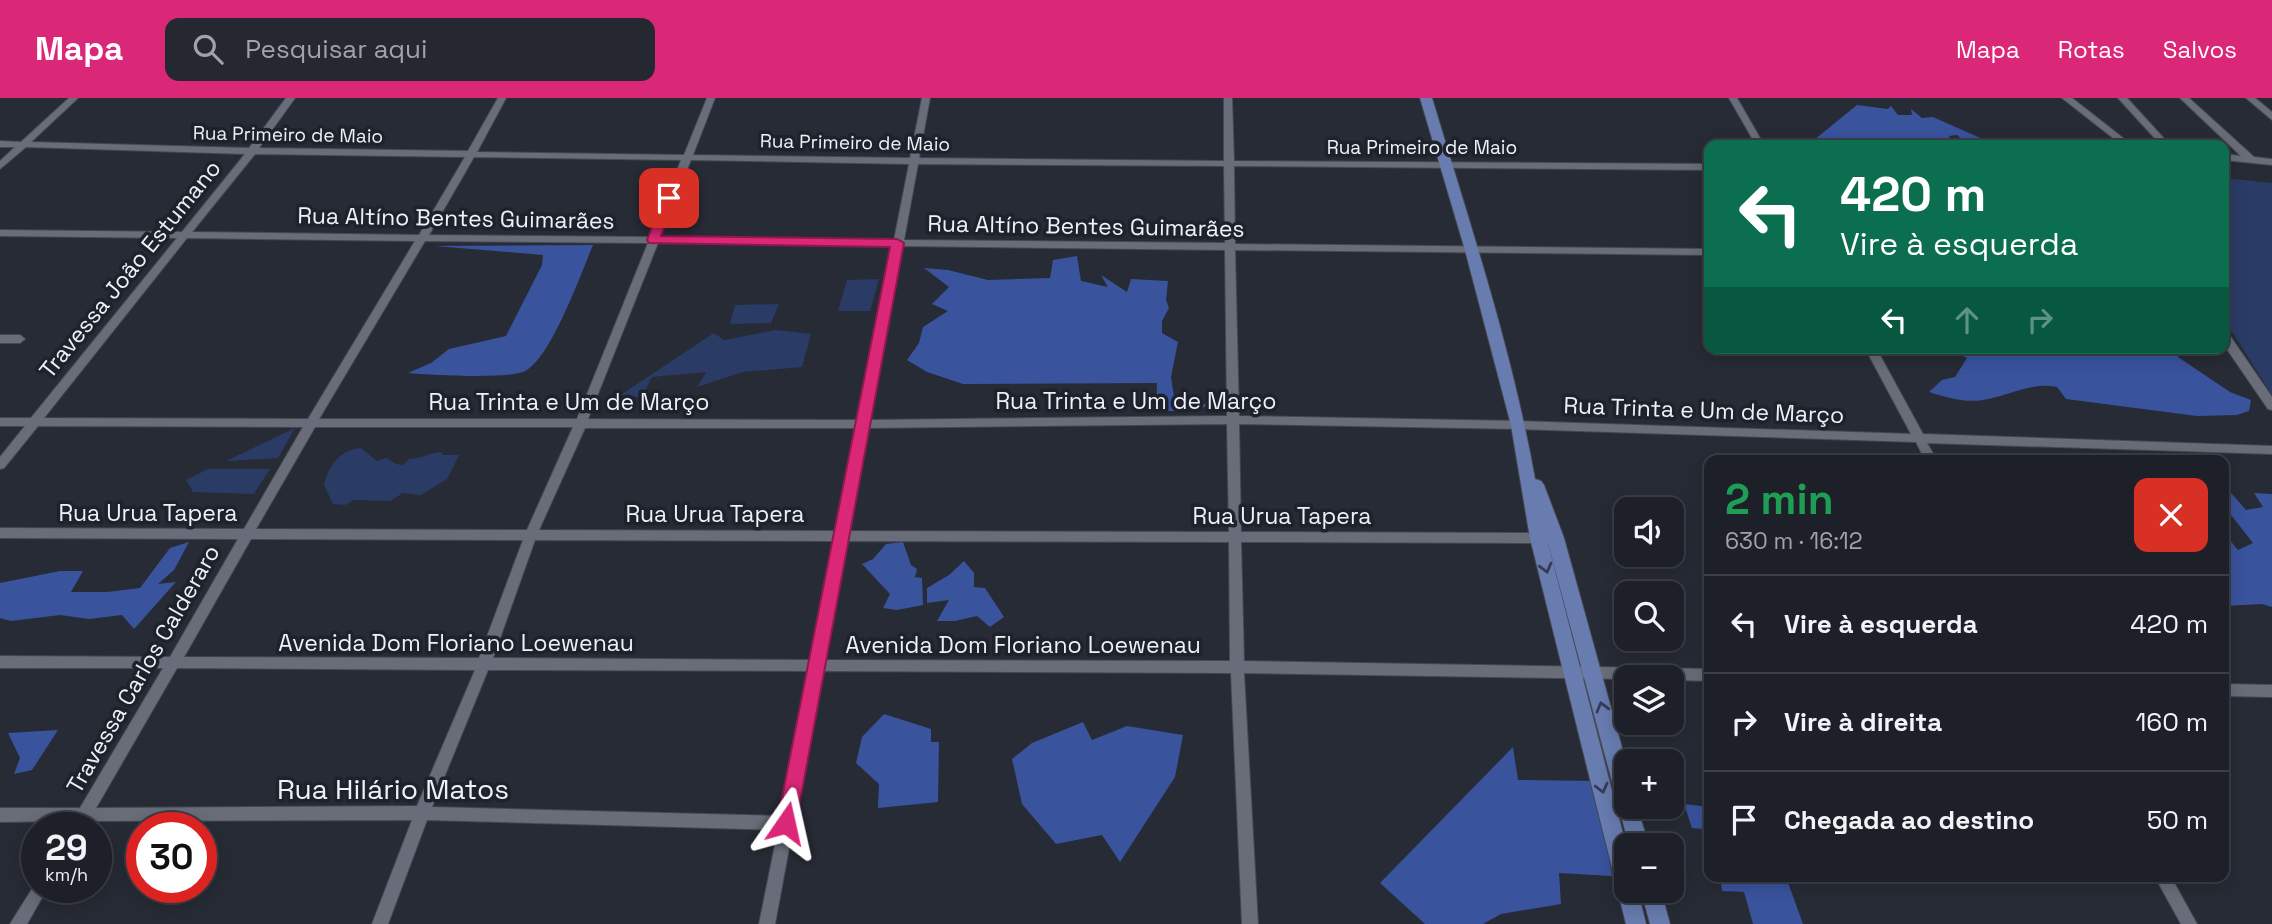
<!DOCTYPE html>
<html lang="pt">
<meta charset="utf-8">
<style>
body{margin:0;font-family:"Space Grotesk",sans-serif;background:#252830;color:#f1f3f6;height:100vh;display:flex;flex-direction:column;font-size:26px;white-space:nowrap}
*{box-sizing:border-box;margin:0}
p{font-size:23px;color:#a0a3a8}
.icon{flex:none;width:38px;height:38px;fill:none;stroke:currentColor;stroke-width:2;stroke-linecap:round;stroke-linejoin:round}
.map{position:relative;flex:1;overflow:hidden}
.panel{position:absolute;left:1704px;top:357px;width:525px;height:427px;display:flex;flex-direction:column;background:#1d2028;border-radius:14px;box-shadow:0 4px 18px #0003,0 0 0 2px #3b3e45}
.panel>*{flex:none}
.banner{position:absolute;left:1704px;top:42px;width:525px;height:214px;border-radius:14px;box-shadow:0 4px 18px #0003,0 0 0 2px #3b3e45;background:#0b6e4f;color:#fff;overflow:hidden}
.tools{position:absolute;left:1614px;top:399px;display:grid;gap:14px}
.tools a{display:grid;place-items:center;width:70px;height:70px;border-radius:14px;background:#1d2028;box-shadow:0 4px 18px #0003,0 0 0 2px #3b3e45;font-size:35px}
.speed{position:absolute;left:21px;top:714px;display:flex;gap:14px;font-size:35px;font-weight:700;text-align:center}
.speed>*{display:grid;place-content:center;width:91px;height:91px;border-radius:50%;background:#1d2028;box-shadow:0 4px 18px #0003,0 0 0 2px #3b3e45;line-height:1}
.speed small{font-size:18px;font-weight:400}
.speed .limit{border:10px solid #d22;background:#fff;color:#111}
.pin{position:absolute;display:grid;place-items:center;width:60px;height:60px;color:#fff;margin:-30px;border-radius:14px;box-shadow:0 4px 10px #0006}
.me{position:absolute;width:77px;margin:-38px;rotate:11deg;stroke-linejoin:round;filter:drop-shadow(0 0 5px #0008)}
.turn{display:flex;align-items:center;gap:24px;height:147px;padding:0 21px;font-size:32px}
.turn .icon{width:91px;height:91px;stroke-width:2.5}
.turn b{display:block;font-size:49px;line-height:60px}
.lanes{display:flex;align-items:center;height:66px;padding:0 21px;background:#0003;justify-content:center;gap:35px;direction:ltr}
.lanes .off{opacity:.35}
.round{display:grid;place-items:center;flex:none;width:74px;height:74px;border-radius:14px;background:#252830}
.overview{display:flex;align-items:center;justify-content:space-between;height:119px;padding:0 21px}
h1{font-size:42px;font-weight:700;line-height:52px;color:#1e9e55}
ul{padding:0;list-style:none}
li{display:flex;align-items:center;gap:21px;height:98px;padding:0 21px;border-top:2px solid #3b3e45}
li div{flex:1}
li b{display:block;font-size:26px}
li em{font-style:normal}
header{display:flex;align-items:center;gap:42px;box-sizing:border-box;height:98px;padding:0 35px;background:#db2777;color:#fff}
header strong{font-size:33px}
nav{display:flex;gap:38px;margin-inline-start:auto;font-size:24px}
.search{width:490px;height:63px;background:#252830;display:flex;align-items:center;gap:18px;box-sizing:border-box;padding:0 24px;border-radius:14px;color:#a0a3a8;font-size:26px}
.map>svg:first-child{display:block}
</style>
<header>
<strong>Mapa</strong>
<div class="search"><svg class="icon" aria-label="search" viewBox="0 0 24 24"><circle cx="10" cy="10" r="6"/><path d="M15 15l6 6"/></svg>Pesquisar aqui</div>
<nav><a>Mapa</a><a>Rotas</a><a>Salvos</a></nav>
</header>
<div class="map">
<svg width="2272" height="826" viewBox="0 0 2272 826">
<rect width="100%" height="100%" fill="#272b35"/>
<g fill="#2a3b65">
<polygon points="2224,80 2272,85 2272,297 2224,221"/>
<polygon points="879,181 870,213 838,213 847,182"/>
<polygon points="779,206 771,225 730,226 735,207"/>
<polygon points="776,232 811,236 802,269 743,274 697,289 706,274 652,279 642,299 619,298 714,235 724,242"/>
<polygon points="295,330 278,360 226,363"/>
<path d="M 361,350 L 377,363 L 386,360 L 396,366 L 403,367 L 409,361 C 421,361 429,355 441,354 L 443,357 L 459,357 L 447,381 L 421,397 L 403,395 L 390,403 L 354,402 L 345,407 L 333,406 L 324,387 C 329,368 339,352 361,350 Z"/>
<polygon points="208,371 270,371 254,396 193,394 186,382"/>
</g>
<g fill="#39539d">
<polygon points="1857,7 1888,11 1891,8 1898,17 1912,17 1911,11 1922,20 1933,19 1996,47 1968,47 1957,37 1949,38 1951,42 1931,43 1933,47 1809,46"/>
<path d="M 593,147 C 581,175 550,264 523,274 C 502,281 432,277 408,275 L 431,265 L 449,251 L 506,238 L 542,167 L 543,157 L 435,148 Z"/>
<polygon points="1077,158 1081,183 1108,189 1101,177 1127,194 1131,181 1168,183 1166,202 1169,210 1162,223 1162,235 1178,244 1171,279 1175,306 1211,306 1195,313 1156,313 1157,285 963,286 927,274 907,262 919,245 923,229 948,213 932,206 949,189 924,170 948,172 988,182 1050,180 1053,162"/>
<path d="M 1926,250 L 2183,250 L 2178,259 L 2230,294 L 2251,302 L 2249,313 L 2237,317 L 2197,318 L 2066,301 L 2057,289 C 2033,284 2013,296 1988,301 C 1967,306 1949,300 1929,294 L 1942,282 L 1955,279 L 1967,260 L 1955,254 Z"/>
<polygon points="2231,395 2246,412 2263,409 2254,395 2272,396 2272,509 2262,506 2224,508 2224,435 2238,452 2253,445 2224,408 2224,396"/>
<polygon points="189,444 174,472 158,486 176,484 134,531 122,517 89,521 60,517 11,523 0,520 0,485 60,473 83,473 71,494 107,494 140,490 170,450"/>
<polygon points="903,444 911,467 917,471 915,479 922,480 923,507 897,512 883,510 890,496 862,466 873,461 886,446"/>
<polygon points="964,463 974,475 974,489 985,490 1004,519 990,529 977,518 955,523 937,523 949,502 927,505 927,490 949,477"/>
<polygon points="884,616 931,631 931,644 939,644 938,704 878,710 879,686 856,665 862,639"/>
<polygon points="1083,624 1092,642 1127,628 1183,637 1175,679 1120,764 1102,737 1056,746 1022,706 1012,661 1032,645"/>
<polygon points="58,632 32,672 14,676 20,660 8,635"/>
<polygon points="1513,649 1518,682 1596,683 1612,778 1559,775 1561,806 1501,816 1483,826 1425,826 1380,785"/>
<polygon points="1684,706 1710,709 1710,758 1703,731 1692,730"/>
<polygon points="1720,779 1786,779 1803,826 1753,826 1744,794 1722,793"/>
</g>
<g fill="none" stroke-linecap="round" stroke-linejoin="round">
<g stroke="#454951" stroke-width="2">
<g id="minor">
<path d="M 69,0 L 78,0 L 31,44 L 249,50 L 286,0 L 295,0 L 259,50 L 468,53 L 498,0 L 506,0 L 477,54 L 684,57 L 707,0 L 715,0 L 693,57 L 910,60 L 922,0 L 930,0 L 919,60 L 1224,63 L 1224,0 L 1232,0 L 1234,63 L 1710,66 L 1710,72 L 1234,68 L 1235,146 L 1710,151 L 1710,157 L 1235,152 L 1239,318 L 1518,323 L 1911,336 L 1865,250 L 1876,250 L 1923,336 L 2272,348 L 2272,356 L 1927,345 L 1937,362 L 1925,362 L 1916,344 L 1518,331 L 1239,326 L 1241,434 L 1547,435 L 1551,437 L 1553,440 L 1551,443 L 1547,445 L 1241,444 L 1244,563 L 1710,571 L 1710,583 L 1671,582 L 1671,579 L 1626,579 L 1626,581 L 1244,575 L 1258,826 L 1242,826 L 1231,575 L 822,573 L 775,826 L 759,826 L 778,732 L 427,722 L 388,826 L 372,826 L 412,722 L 88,723 L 84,730 L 69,730 L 72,723 L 0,724 L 0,710 L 80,710 L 163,570 L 0,570 L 0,558 L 170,559 L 238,441 L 0,440 L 0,430 L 244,431 L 303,329 L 38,328 L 4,370 L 0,371 L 0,359 L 25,328 L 0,328 L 0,320 L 31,320 L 177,140 L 0,138 L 0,132 L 182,134 L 245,56 L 26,49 L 0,71 L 0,63 L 15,49 L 0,49 L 0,43 L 21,44 ZM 255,56 L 465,59 L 419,137 L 192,134 ZM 474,59 L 681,62 L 650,139 L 429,137 ZM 691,62 L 909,66 L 894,142 L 660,139 ZM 918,66 L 1224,68 L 1225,145 L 904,142 ZM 187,140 L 415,143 L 308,321 L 44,320 ZM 425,143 L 648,145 L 577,321 L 319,321 ZM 658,145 L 892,148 L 858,322 L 588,321 ZM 903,148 L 1225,152 L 1227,318 L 870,322 ZM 1227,326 L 1229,434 L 849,433 L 868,330 ZM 315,329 L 573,329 L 527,432 L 256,431 ZM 585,330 L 857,330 L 836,433 L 539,432 ZM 251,441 L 523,442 L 479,560 L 184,559 ZM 535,442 L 835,443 L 811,562 L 493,560 ZM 847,443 L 1229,444 L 1230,563 L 825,562 ZM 177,570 L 475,572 L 417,708 L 96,710 ZM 488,572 L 809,573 L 780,718 L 432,709 Z"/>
<polygon points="1729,0 1737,0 1764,47 1756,47"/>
<polygon points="2062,0 2072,0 2132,47 2122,47"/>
<polygon points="2118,0 2127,0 2170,47 2161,47"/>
<polygon points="2180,0 2189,0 2254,59 2272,61 2272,67 2224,62 2224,56 2241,58"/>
<polygon points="2246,0 2255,0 2272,14 2272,22"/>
<polygon points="2224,234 2228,235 2272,299 2272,312 2268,311 2224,247"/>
<polygon points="0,237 20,237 25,241 20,245 0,245"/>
<polygon points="2224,586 2272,587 2272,599 2224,598"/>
<polygon points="2155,779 2171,779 2197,826 2181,826"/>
<polygon points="37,783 37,789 48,789 27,826 10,826"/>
</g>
</g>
<g stroke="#454951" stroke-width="2">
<g id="major">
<path d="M 1420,0 L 1432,0 C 1470,126 1512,252 1535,381 L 1541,383 L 1544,387 L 1564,440 L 1626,664 L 1626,709 L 1637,709 L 1649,747 L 1629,747 L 1544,430 L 1626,747 L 1626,793 L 1638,793 L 1646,826 L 1626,826 L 1530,440 L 1511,327 L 1465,152 Z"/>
<polygon points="1641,793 1661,793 1670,826 1650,826"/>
</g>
</g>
<use href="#minor" fill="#686d79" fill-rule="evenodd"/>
<use href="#major" fill="#687cb0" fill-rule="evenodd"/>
</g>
<defs><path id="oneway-chevron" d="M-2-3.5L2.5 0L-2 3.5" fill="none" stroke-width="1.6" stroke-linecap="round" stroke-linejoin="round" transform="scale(1.75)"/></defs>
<g stroke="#343d53">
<use href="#oneway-chevron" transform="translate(1546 470) rotate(75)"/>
<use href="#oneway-chevron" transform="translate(1602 609) rotate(-105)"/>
<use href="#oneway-chevron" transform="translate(1602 690) rotate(76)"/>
</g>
<polygon fill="#db2777" stroke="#8e194d" stroke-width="2" points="669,97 676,100 661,138 897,141 904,145 796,725 793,732 786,734 779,732 777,725 890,149 649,145 647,142 663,100"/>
<g text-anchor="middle" stroke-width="7" stroke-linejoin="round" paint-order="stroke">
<g font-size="19" fill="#eef1f8" stroke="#1e222b">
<text transform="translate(288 36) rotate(1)" y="7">Rua Primeiro de Maio</text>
<text transform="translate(855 44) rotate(1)" y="7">Rua Primeiro de Maio</text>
<text x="1422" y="56">Rua Primeiro de Maio</text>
</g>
<g font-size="23" fill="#eef1f8" stroke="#1e222b">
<text transform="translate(456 120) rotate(1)" y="8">Rua Altíno Bentes Guimarães</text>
<text transform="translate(1086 128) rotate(1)" y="8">Rua Altíno Bentes Guimarães</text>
<text transform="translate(130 171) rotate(-51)" y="8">Travessa João Estumano</text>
<text x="1136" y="311">Rua Trinta e Um de Março</text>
<text x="569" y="312">Rua Trinta e Um de Março</text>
<text transform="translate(1704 312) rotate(2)" y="8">Rua Trinta e Um de Março</text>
<text x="148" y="423">Rua Urua Tapera</text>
<text x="715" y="424">Rua Urua Tapera</text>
<text x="1282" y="426">Rua Urua Tapera</text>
<text x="456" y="553">Avenida Dom Floriano Loewenau</text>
<text x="1023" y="555">Avenida Dom Floriano Loewenau</text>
<text transform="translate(143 571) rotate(-60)" y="8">Travessa Carlos Calderaro</text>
</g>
<g font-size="28" fill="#eef1f8" stroke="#1e222b">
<text x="393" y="701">Rua Hilário Matos</text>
</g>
</g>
</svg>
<div class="tools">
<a><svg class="icon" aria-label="sound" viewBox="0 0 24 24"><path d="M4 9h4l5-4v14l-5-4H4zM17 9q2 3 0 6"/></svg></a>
<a><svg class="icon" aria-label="search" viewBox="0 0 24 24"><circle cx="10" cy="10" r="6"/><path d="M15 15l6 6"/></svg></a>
<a><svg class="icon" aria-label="layers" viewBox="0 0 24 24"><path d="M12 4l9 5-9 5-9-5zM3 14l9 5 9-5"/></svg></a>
<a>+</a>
<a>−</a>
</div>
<div class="speed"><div>29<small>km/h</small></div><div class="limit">30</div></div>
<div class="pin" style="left:669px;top:100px;background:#d93025"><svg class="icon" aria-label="arrive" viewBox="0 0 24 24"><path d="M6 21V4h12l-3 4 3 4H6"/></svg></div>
<svg class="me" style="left:786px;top:725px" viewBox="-20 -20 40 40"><path d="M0-17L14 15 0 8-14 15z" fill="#db2777" stroke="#fff" stroke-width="4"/></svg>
<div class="banner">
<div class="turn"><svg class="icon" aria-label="left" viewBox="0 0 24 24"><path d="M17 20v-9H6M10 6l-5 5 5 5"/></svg><div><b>420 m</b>Vire à esquerda</div></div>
<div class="lanes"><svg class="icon" aria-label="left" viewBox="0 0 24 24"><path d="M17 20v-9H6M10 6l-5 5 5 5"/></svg><svg class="icon off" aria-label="ahead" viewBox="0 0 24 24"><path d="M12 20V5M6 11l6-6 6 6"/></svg><svg class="icon off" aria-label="right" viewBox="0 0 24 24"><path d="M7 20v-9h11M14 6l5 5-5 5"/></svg></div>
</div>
<section class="panel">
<div class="overview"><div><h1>2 min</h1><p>630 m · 16:12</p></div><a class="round" style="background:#d93025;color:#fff"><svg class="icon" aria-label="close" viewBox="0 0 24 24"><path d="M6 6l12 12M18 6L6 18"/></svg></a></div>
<ul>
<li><svg class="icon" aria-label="left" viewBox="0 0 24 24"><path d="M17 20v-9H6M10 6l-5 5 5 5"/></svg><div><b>Vire à esquerda</b></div><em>420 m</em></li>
<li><svg class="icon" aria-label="right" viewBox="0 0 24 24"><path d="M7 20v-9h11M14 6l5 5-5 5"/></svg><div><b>Vire à direita</b></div><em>160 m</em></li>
<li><svg class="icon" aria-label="arrive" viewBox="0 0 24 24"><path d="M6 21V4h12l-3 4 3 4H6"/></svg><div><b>Chegada ao destino</b></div><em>50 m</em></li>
</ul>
</section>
</div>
